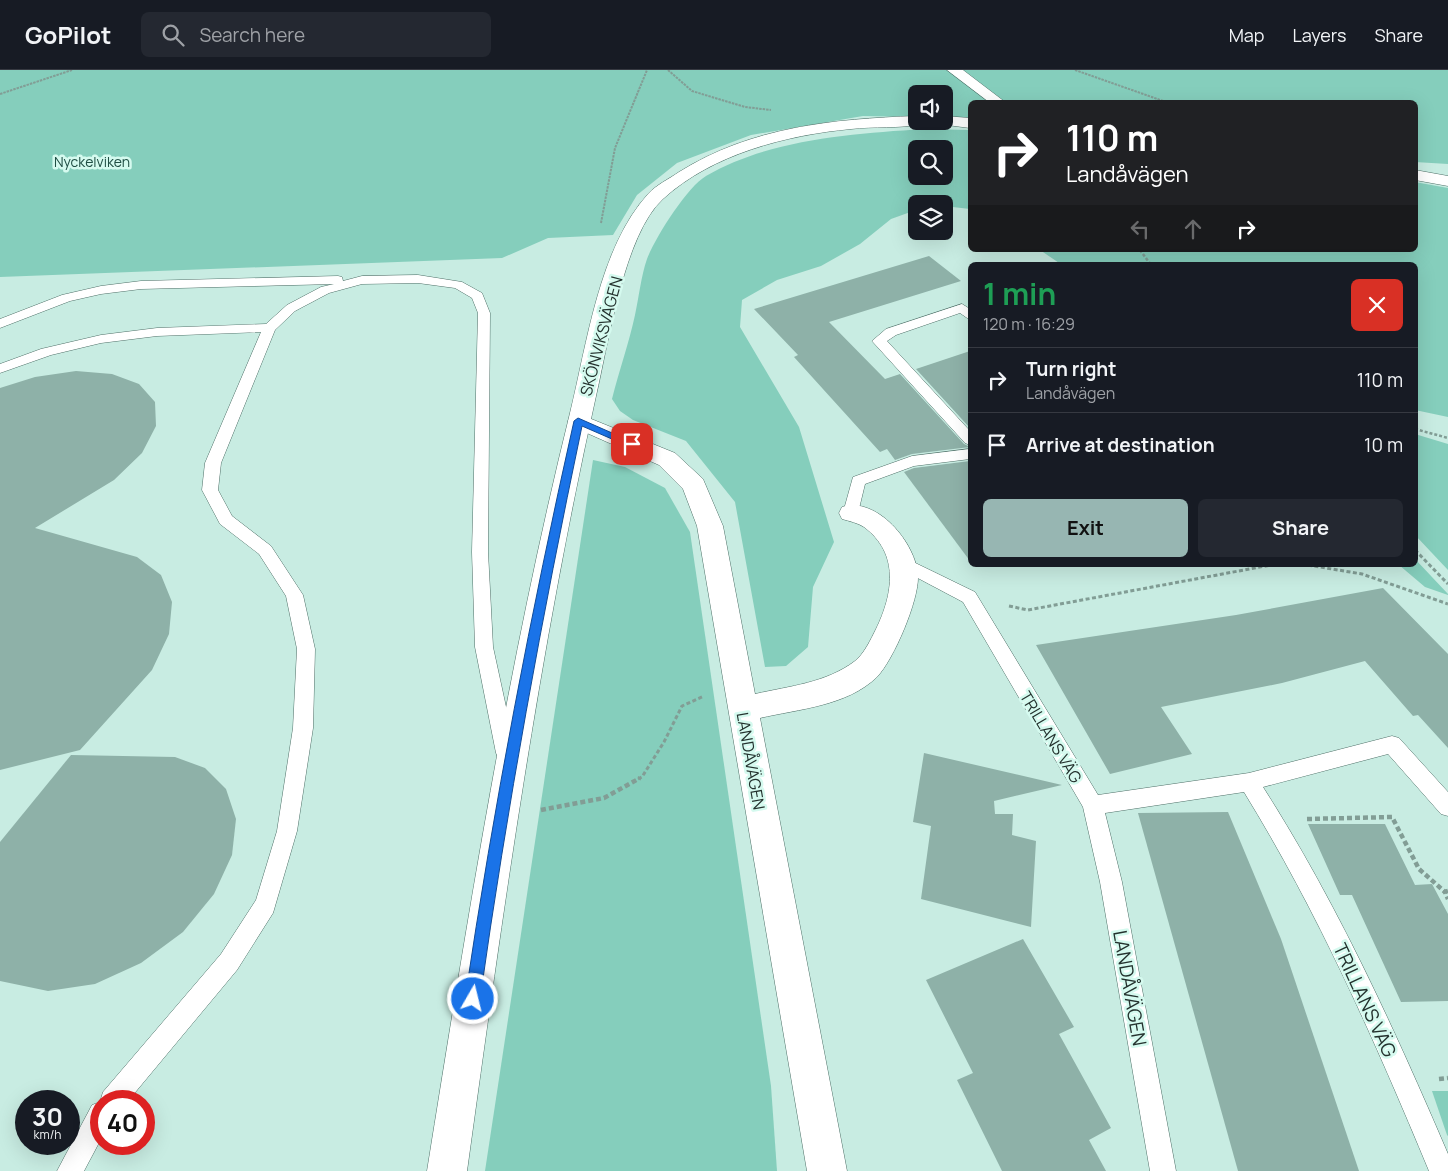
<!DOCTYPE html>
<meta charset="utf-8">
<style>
body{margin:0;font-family:Manrope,sans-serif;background:#242831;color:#f1f3f6;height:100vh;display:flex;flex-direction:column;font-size:19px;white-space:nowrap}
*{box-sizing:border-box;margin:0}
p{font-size:16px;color:#9ea1a6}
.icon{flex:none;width:28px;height:28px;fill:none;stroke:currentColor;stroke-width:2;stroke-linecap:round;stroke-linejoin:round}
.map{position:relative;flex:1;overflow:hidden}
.drawer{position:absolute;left:968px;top:192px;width:450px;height:305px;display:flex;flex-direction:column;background:#171b24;border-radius:8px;box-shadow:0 5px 20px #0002}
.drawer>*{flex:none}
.banner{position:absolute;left:968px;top:30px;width:450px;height:152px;border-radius:8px;box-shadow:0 5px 20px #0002;background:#202124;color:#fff;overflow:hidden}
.buttons{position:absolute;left:908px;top:15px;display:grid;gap:10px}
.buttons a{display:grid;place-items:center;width:45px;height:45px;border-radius:8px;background:#171b24;box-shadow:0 5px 20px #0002;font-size:25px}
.speed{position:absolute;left:15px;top:1020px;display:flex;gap:10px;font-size:25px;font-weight:700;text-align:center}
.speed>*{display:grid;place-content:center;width:65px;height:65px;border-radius:50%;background:#171b24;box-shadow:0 5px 20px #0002;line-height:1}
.speed small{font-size:12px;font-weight:400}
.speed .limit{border:8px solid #d22;background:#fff;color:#111}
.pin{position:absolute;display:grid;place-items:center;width:42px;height:42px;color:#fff;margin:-21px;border-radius:10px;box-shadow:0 2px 8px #0006}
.me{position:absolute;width:55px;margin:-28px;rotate:8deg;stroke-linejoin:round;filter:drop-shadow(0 0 4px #0008)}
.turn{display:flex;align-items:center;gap:18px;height:105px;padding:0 15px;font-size:22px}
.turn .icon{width:65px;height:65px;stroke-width:2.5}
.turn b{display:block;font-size:35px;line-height:42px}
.lanes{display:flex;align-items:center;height:48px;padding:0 15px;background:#0003;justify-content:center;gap:25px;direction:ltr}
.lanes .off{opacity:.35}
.round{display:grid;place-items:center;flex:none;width:52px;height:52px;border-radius:8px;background:#242831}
.summary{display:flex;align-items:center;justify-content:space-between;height:85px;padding:0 15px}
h1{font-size:30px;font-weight:700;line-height:38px;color:#1e9e55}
.action{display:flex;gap:10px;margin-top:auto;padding:10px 15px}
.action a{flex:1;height:58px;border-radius:8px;background:#97b6b2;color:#111;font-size:20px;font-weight:700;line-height:58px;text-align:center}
.action a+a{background:#242831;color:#f1f3f6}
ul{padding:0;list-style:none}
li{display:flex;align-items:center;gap:15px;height:65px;padding:0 15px;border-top:1px solid #363941}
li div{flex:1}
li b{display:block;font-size:19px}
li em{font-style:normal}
header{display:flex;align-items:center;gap:30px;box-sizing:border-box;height:70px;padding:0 25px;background:#171b24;border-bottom:1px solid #363941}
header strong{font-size:24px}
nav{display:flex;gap:28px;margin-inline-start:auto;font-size:18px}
.search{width:350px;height:45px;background:#242831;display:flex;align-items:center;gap:12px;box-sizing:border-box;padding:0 18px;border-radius:8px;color:#9ea1a6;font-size:19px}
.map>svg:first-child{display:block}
</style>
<header>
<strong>GoPilot</strong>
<div class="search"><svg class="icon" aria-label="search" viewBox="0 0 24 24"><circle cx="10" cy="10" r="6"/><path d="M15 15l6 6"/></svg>Search here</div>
<nav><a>Map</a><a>Layers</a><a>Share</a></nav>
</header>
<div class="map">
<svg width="1448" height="1101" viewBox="0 0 1448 1101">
<rect width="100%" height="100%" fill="#c8ece2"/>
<g fill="#85cebc" fill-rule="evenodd">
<polygon points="0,0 1448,0 1448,94 1415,92 1415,32 970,32 970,49 944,48 944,24 916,24 916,47 863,46 751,65 677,93 637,125 613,165 548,168 502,188 0,207"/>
<path d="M 923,59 L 970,60 L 970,139 L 944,136 L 944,134 L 916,134 L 916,140 L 891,149 L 860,174 L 821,196 L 777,210 L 742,230 L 740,257 L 799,357 L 834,472 L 813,517 L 808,577 L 786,596 L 765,597 L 735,432 L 686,371 L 633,350 L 620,341 L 612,329 C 619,301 629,273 635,245 C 639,227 641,206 647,189 C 655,168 687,117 706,106 C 770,69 851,64 923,59 ZM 916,79 L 944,79 L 944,106 L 916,106 Z"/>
<polygon points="1415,112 1448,118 1448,347 1415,340 1415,195 1062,195 1040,180 1415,180"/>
<polygon points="1415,364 1448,374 1448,500 1415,465"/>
<polygon points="593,390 625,397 665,418 690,462 771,1016 777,1101 485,1101"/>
<polygon points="1415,489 1448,524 1448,525 1425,517 1399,495 1415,495"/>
<polygon points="1432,1021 1448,1021 1448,1066 1447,1065"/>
</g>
<g fill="#8eb1a8">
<polygon points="929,186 961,211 829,252 885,309 900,304 964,374 970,377 912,384 895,390 887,379 880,382 794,287 798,285 754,239"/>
<polygon points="970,281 970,358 916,299"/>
<polygon points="76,301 112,304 139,314 155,332 156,356 142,383 114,410 35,458 137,487 161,505 172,532 169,564 152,600 80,680 0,700 0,318 35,307"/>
<polygon points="970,391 970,491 904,402 914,398"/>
<polygon points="1383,518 1448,584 1448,678 1418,645 1413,646 1365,591 1282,613 1161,637 1192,684 1110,704 1036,575 1236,545"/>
<polygon points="924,683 1062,715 994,731 995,744 1013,744 1012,765 1036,771 1031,857 921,829 931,756 913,752"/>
<polygon points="71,685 175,687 205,698 226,719 236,749 232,785 214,824 183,862 141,893 95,914 48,921 0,911 0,772"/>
<polygon points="1228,742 1281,869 1359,1101 1238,1101 1138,743"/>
<polygon points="1308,754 1385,754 1415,815 1432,814 1448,844 1448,931 1401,932 1352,825 1340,825"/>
<polygon points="1023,869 1074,957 1059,964 1111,1058 1089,1070 1106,1101 1002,1101 957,1010 973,1003 926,910"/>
</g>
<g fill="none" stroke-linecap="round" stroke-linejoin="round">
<g stroke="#4f7068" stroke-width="1">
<g id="service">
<polygon points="418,205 462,212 482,223 490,243 488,482 493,577 516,683 513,689 506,692 499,689 496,683 475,577 472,482 478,243 472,228 455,218 418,213 362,214 329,223 295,241 275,260 221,393 218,420 232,446 271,476 303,525 315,579 313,658 297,761 273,843 237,900 128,1031 101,1031 101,1069 84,1101 57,1101 92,1035 100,1032 103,1022 221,884 256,830 277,761 293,658 297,579 286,526 259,484 220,454 202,420 205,393 261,262 157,266 101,273 51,285 0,303 0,294 41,279 101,265 157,258 266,254 287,235 321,217 334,214 141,219 101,224 70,231 0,258 0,249 62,225 101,216 141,211 338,206 342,207 343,211 362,206"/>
<polygon points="962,234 970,239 970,250 960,243 896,265 887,271 970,361 970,375 965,373 872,271 886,259"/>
<polygon points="970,379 970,389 914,396 865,414 857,447 845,447 843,443 853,407 912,386"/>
<path d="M 901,486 L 975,522 L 1098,725 L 1249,703 L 1392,666 L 1399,668 L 1448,722 L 1448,746 L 1441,744 L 1388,684 L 1263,717 C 1337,833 1394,958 1448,1084 L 1448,1101 L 1429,1101 C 1375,971 1318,842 1244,722 L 1105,743 L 1122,812 L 1176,1101 L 1150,1101 L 1100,812 L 1083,737 L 963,532 L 895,496 L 893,492 L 895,488 Z"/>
</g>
</g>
<g stroke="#4f7068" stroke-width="1">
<g id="minor">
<polygon points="947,0 963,0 1005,32 989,32"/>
<path d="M 579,344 L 675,383 L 703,409 L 723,456 L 755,624 C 790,616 826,613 855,591 C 864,584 871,569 876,559 C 893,524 900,484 864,457 C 858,453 849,451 842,449 L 839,443 L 842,437 C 877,426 916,473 918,506 C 919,530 894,589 877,607 C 847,636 799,639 760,648 L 847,1101 L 807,1101 L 697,456 L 683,419 L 659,395 L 571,356 L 568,351 L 571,346 Z"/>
</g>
</g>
<g stroke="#4f7068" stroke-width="1">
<g id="tertiary">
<path d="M 916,46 L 916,51 L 924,51 L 921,54 C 899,59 874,56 851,59 C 787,65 712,84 663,129 C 624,164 608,275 596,326 C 539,582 503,841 467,1101 L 427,1101 C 468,847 508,593 570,343 C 587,274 599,178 648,124 C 656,115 669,109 679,102 C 751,57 833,49 916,46 Z"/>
<polygon points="944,46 970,48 970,58 939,54 936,51 944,51"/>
<polygon points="1415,100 1448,106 1448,116 1415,110"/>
</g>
</g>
<g stroke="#829d95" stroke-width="2" stroke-dasharray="2.5 1" stroke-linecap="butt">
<polyline points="668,0 692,21 745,37 771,40"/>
<polyline points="1075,0 1166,32"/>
<polyline points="0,24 72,0"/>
<polyline points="601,153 615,78 647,0"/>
</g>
<g stroke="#829d95" stroke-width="2.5" stroke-dasharray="3 2" stroke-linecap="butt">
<polyline points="1140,180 1151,195"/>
<polyline points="1415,359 1448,368"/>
</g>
<g stroke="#829d95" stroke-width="3" stroke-dasharray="4 2.5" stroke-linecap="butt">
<polyline points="1415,480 1448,514"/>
<polyline points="1308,495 1362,504 1448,534"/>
<polyline points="1009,536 1028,540 1271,495"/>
<polyline points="638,709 642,707 664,672 682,636 704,626"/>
</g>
<g stroke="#829d95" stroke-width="4.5" stroke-dasharray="5 3" stroke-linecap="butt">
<polyline points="541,740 604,728 640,708"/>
<polyline points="1307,749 1392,747 1419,799 1445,822"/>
<polyline points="1448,821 1445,822 1448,829"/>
<polyline points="1439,1009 1448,1008"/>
</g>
<use href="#service" fill="#fff" fill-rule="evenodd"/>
<use href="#minor" fill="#fff" fill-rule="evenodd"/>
<use href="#tertiary" fill="#fff" fill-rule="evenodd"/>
</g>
<path fill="#1a73e8" stroke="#114b97" d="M 578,348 L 637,374 L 632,377 L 628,376 L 582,356 C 542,546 507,737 480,929 L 478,934 L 473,936 L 467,934 L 465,929 C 494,735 531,542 574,351 Z"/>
<g text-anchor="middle" stroke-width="5" stroke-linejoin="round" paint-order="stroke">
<g font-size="14" fill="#214f45" stroke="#d5faef">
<text x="92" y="97">Nyckelviken</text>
</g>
<g font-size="16" fill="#24322e" stroke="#d5faef">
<text transform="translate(601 266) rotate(-75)" y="6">SKÖNVIKSVÄGEN</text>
<text transform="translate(1051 667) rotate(59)" y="6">TRILLANS VÄG</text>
<text transform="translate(751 691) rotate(80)" y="6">LANDÅVÄGEN</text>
</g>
<g font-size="19" fill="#24322e" stroke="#d5faef">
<text transform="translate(1130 918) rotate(80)" y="7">LANDÅVÄGEN</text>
<text transform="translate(1365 930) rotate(65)" y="7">TRILLANS VÄG</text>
</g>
</g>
</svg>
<div class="buttons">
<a><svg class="icon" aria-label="sound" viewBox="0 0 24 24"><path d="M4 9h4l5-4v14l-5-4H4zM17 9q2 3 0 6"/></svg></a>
<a><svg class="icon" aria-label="search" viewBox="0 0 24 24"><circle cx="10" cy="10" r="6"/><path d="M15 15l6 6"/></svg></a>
<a><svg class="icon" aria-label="layers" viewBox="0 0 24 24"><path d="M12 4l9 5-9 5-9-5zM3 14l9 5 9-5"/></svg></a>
</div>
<div class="speed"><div>30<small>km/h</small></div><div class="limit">40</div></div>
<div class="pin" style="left:632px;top:374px;background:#d93025"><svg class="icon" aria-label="arrive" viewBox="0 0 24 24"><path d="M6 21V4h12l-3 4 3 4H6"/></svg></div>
<svg class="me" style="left:473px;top:929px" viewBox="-20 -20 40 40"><circle r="17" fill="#1a73e8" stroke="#fff" stroke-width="3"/><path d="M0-11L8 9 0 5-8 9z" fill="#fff"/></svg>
<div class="banner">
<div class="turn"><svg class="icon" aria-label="right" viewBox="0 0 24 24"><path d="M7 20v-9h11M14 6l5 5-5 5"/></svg><div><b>110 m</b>Landåvägen</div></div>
<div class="lanes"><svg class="icon off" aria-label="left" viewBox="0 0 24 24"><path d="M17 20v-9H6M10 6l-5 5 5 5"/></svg><svg class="icon off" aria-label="ahead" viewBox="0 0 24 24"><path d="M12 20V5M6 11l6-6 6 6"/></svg><svg class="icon" aria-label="right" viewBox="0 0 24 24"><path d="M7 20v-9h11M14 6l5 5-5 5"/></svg></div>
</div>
<section class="drawer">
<div class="summary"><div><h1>1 min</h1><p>120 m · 16:29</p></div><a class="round" style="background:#d93025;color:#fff"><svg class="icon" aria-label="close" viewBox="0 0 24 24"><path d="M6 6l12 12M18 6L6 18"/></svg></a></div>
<ul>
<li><svg class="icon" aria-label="right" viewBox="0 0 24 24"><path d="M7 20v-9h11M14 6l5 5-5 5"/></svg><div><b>Turn right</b><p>Landåvägen</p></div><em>110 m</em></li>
<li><svg class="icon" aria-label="arrive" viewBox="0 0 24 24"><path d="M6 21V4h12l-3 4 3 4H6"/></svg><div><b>Arrive at destination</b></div><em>10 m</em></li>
</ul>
<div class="action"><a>Exit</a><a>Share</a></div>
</section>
</div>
